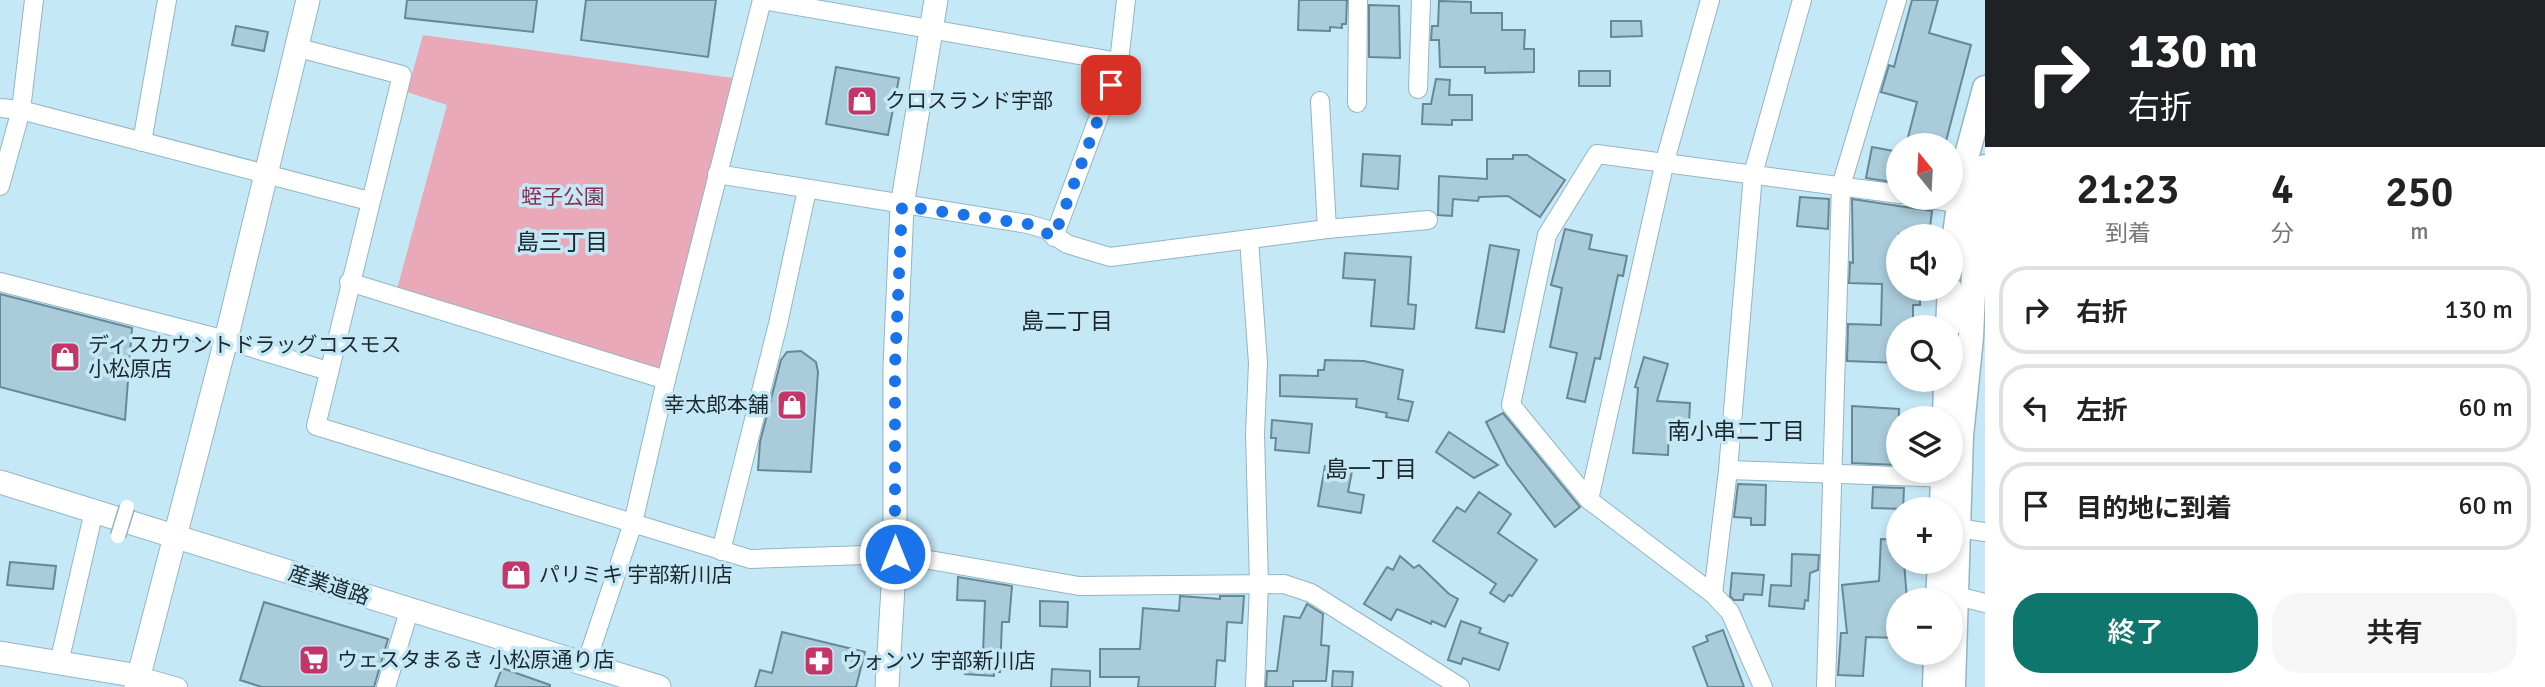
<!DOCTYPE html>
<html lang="ja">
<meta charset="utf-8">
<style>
body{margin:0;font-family:Signika,"Noto Sans JP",sans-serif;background:#f6f6f6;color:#222;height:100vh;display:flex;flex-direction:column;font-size:26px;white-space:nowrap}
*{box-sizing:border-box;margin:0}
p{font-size:23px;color:#767676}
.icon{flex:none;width:38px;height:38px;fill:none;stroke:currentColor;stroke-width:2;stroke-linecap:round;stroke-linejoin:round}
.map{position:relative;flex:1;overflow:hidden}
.panel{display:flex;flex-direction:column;background:#fff;width:560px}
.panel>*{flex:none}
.hud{background:#202124;color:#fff;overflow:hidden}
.needle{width:46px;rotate:342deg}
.tools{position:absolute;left:1886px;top:133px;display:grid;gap:14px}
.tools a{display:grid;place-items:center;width:77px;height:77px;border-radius:50%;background:#fff;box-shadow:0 4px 10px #0003;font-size:35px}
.pin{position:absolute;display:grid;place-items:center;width:60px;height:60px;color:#fff;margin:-30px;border-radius:14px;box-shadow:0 4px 10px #0006}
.me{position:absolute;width:77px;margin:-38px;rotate:0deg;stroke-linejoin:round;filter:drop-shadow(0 0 5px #0008)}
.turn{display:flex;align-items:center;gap:24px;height:147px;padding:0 28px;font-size:32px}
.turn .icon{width:91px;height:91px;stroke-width:2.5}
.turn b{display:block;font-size:49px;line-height:60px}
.eta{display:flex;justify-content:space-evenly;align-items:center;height:119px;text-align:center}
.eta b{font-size:42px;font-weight:600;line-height:49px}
.action{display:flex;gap:14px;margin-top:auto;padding:14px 28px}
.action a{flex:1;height:80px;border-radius:28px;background:#0f766e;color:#fff;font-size:28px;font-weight:600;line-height:80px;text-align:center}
.action a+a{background:#f6f6f6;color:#222}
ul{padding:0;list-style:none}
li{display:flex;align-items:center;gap:21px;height:88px;margin:0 14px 10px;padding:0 14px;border:4px solid #e0e0e0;border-radius:28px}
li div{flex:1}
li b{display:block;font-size:26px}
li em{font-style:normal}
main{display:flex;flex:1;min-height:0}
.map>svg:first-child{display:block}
</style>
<main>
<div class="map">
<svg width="1985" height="687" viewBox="0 0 1985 687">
<rect width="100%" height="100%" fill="#c5e8f7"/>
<polygon fill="#e9a9b8" points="423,35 733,78 662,366 653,369 397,289 447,105 407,92"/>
<g fill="#a9cbda" stroke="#678895" stroke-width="2">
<polygon points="407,0 537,0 533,32 405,18"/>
<polygon points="586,0 716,0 708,57 581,40"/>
<polygon points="1299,0 1347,0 1346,24 1342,24 1342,28 1330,27 1330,31 1298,30"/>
<polygon points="1912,0 1938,0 1929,33 1971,45 1945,145 1906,145 1917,102 1881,92 1889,65 1894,67"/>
<polygon points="1439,1 1471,2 1471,13 1502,13 1502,30 1525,30 1524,49 1534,49 1534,72 1485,73 1485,67 1440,67 1439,40 1431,40 1432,26 1438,26"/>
<polygon points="1369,5 1399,6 1400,58 1369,57"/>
<polygon points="1611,21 1641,21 1642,36 1611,37"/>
<polygon points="236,26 268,32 264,51 232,45"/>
<polygon points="836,67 899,78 888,135 826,124"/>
<rect x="1579" y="71" width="31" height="15"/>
<polygon points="1436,79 1450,80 1449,95 1472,95 1472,120 1452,120 1452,125 1422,124 1423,104 1431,104"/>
<polygon points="1872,147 1899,152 1892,182 1866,178"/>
<polygon points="1363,154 1400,156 1398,189 1361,186"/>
<polygon points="1513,155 1527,155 1565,180 1540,217 1508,196 1479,197 1478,201 1453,199 1452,216 1438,215 1439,176 1487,179 1487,159 1513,159"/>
<polygon points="1800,197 1829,199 1828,229 1797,226"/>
<polygon points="1852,199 1932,211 1929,236 1899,234 1899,289 1920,289 1920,305 1913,305 1913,327 1899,327 1899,363 1847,361 1848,324 1881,325 1882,284 1849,283 1850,262 1853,263"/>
<polygon points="1565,229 1592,235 1589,249 1627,256 1623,276 1618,275 1600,359 1595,358 1585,402 1567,398 1577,353 1550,347 1562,288 1551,285"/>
<polygon points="1490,245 1519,250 1504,332 1476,328"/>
<polygon points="1345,253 1411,257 1408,304 1416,305 1414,329 1371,326 1375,280 1343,278"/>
<polygon points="0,294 132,328 125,420 0,387"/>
<polygon points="801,351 816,362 818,372 811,472 758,470 760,442 781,360 787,352"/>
<polygon points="1644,357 1668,364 1657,401 1690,403 1689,424 1669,422 1668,455 1633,453 1638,388 1635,387"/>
<polygon points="1325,360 1364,361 1403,370 1398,399 1413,402 1408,421 1386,417 1387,413 1356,407 1357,399 1280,396 1280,375 1318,376 1318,370 1324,370"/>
<polygon points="1852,406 1899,409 1898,465 1852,463"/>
<polygon points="1503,413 1580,507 1555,527 1507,464 1486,422"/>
<polygon points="1272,420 1312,424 1309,453 1275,450 1276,438 1271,438"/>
<polygon points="1449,432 1498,465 1474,478 1436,452"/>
<polygon points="1325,466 1352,471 1348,492 1364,495 1361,513 1318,506"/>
<polygon points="1738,484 1766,485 1765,525 1751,525 1751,518 1734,517"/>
<polygon points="1873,487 1904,488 1903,509 1872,508"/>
<polygon points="1479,492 1511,514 1498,533 1537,560 1512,596 1509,595 1504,602 1490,593 1496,584 1433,541 1457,507 1465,512"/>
<polygon points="1881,539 1899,540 1899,562 1904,562 1907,600 1899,600 1899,638 1866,637 1863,676 1838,675 1841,633 1847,633 1842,585 1879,581"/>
<polygon points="1792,554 1819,555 1818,570 1810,573 1808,601 1805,600 1804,609 1769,606 1771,585 1791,586"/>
<polygon points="1400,556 1414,568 1419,565 1449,594 1458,599 1445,627 1432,621 1431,624 1397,609 1391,620 1364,604 1387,567 1393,570"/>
<polygon points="10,562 56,566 53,589 7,585"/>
<polygon points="1732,573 1764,575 1762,595 1744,594 1743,600 1734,600 1730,596"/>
<polygon points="958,577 1012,586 1009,622 1002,622 1000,672 994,672 994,676 965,674 967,652 983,653 985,601 957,600"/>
<polygon points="1180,596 1220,599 1220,596 1244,596 1242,623 1227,622 1225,661 1217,660 1215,687 1138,687 1139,677 1100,677 1100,649 1140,649 1143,608 1179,611"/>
<polygon points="1040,601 1068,602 1067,627 1040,626"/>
<polygon points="264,602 388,639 374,687 262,687 240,680"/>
<polygon points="1307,604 1323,614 1321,645 1329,646 1326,681 1293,681 1293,687 1266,687 1267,671 1277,671 1284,616 1300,618"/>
<polygon points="1461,621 1481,628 1479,633 1508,643 1499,670 1463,658 1461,664 1448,660"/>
<polygon points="1723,630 1744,687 1708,687 1693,647 1708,641 1706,636"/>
<polygon points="782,632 865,652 856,687 755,687 760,670 772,673"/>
<polygon points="502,668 550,685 550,687 495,687"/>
<polygon points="1052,669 1090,671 1090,687 1051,687"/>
<polygon points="1333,671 1353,672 1352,687 1332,687"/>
</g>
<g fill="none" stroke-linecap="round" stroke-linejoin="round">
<g stroke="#93b5c3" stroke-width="20">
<g id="minor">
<polyline points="763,0 1119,62"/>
<polyline points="295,47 402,75 316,426 750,559 895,554 1079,586 1284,584 1311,593 1460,687"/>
<polyline points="1418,89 1421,0"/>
<polyline points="1320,101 1327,229"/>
<polyline points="1357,103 1358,0"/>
<polyline points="0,108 21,110 369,201"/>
<polyline points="142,142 167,0"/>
<polyline points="717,174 1028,224 1045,229 1067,244 1110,257 1327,229 1428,220"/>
<polyline points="0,186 21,110 34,0"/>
<polyline points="1922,198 1971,205"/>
<polyline points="1054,237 1119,62 1126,0"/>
<polyline points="1249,239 1258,363 1255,434 1259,584 1255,687"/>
<polyline points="0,282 226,340 328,371"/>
<polyline points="349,282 666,380"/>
<polyline points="1728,470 1952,478"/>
<polyline points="1589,500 1665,161 1710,0"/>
<polyline points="1951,527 1985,532"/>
<polyline points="721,551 778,324 807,190"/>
<polyline points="1713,594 1728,470 1753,174 1802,0"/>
<polyline points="1957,596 1985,603"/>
<polyline points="59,663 94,511"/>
<polyline points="586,664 633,523 666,380 762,0"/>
<polyline points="139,676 178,687"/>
<polyline points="386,687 409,611"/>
<polyline points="1763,687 1730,612 1713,594 1589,500 1511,405 1547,235 1597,154 1899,194"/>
<polyline points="1826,687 1841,186 1897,0"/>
</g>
</g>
<g stroke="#93b5c3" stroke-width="25">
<g id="tertiary">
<polyline points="0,482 659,687"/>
<polyline points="0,653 139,676"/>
<polyline points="136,687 226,340 308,0"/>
<polyline points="887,687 895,554 895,366 902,206 936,0"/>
</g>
</g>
<g stroke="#93b5c3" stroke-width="27">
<g id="secondary">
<polyline points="1951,266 1964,166 1985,88"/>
<polyline points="1948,327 1950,289"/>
<polyline points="1945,418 1946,380"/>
<polyline points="1942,509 1943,471"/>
<polyline points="1938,600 1940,562"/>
<polyline points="1935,687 1936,653"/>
<polyline points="1953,687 1961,436 1971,337 1976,227 1985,167"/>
</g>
</g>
<use href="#minor" stroke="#fff" stroke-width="18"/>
<use href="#tertiary" stroke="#fff" stroke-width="23"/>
<use href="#secondary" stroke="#fff" stroke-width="24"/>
<g stroke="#93b5c3" stroke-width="17" stroke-linecap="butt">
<polyline id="pedestrian-bridge" points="118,536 127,507"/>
</g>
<use href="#pedestrian-bridge" stroke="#fff" stroke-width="14"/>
</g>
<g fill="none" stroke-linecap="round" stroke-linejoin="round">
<polyline stroke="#1a73e8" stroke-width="12" stroke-dasharray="0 21.6" points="895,554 895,366 902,206 1028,224 1054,237 1111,85"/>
</g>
<defs>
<g id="shop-square" transform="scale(1.575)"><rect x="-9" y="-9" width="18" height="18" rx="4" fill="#c33667" stroke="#c5e8f7"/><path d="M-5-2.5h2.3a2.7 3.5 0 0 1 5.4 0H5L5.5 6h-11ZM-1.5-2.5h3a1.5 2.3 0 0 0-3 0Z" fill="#fff"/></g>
<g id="supermarket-square" transform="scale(1.575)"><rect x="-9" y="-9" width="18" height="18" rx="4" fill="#c33667" stroke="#c5e8f7"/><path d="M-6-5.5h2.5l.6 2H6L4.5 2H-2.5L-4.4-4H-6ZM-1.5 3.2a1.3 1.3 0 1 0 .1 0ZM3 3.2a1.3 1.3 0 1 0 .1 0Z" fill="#fff"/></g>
<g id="pharmacy-square" transform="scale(1.575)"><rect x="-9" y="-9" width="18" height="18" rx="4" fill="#c33667" stroke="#c5e8f7"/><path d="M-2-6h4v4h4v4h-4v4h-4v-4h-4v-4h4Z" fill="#fff"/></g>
</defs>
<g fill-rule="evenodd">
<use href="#shop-square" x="862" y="101"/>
<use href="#shop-square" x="65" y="357"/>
<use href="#shop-square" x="792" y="405"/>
<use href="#shop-square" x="516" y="575"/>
<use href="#supermarket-square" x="314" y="660"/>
<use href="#pharmacy-square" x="819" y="661"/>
</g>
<g text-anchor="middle" stroke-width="7" stroke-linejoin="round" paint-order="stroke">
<g font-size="21" fill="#1b282e" stroke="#c5e8f7" text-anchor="start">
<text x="885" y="108">クロスランド宇部</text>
<text x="88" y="352">ディスカウントドラッグコスモス<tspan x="88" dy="24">小松原店</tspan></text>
<text x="769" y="412" text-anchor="end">幸太郎本舗</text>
<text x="539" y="582">パリミキ 宇部新川店</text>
<text x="337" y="667">ウェスタまるき 小松原通り店</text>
<text x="842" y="668">ウォンツ 宇部新川店</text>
</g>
<g font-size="21" fill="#8b304d" stroke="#c5e8f7">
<text x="563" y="204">蛭子公園</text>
</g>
<g font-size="21" fill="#1b282e" stroke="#c5e8f7">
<text transform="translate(329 585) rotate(18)" y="7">産業道路</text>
</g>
<g font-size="23" fill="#1b282e" stroke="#c5e8f7">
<text x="562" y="250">島三丁目</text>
<text x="1067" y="329">島二丁目</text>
<text x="1736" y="439">南小串二丁目</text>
<text x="1371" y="477">島一丁目</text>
</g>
</g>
</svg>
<div class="tools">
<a><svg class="needle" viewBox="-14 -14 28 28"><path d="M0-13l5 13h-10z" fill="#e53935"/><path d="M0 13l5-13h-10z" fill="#767676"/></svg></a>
<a><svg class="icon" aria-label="sound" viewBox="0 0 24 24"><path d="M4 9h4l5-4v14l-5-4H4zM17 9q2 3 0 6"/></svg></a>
<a><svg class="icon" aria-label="search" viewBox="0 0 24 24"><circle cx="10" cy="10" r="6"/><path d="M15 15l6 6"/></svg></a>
<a><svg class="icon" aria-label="layers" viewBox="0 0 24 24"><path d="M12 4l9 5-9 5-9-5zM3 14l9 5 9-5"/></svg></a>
<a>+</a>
<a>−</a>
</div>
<div class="pin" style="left:1111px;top:85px;background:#d93025"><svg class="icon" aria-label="arrive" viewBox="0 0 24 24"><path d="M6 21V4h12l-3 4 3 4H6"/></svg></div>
<svg class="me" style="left:895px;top:554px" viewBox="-20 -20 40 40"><circle r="17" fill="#1a73e8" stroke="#fff" stroke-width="3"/><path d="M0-11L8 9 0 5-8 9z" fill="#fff"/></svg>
</div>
<section class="panel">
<div class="hud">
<div class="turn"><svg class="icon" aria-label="right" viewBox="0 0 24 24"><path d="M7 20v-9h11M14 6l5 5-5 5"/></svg><div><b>130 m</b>右折</div></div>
</div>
<div class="eta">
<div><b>21:23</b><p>到着</p></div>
<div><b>4</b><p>分</p></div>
<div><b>250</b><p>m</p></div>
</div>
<ul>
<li><svg class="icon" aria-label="right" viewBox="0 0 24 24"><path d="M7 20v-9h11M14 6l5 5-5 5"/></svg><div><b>右折</b></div><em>130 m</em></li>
<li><svg class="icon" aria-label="left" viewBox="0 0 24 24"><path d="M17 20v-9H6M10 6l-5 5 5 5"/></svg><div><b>左折</b></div><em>60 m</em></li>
<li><svg class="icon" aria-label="arrive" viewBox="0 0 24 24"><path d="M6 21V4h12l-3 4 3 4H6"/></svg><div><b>目的地に到着</b></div><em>60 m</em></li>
</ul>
<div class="action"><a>終了</a><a>共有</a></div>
</section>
</main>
